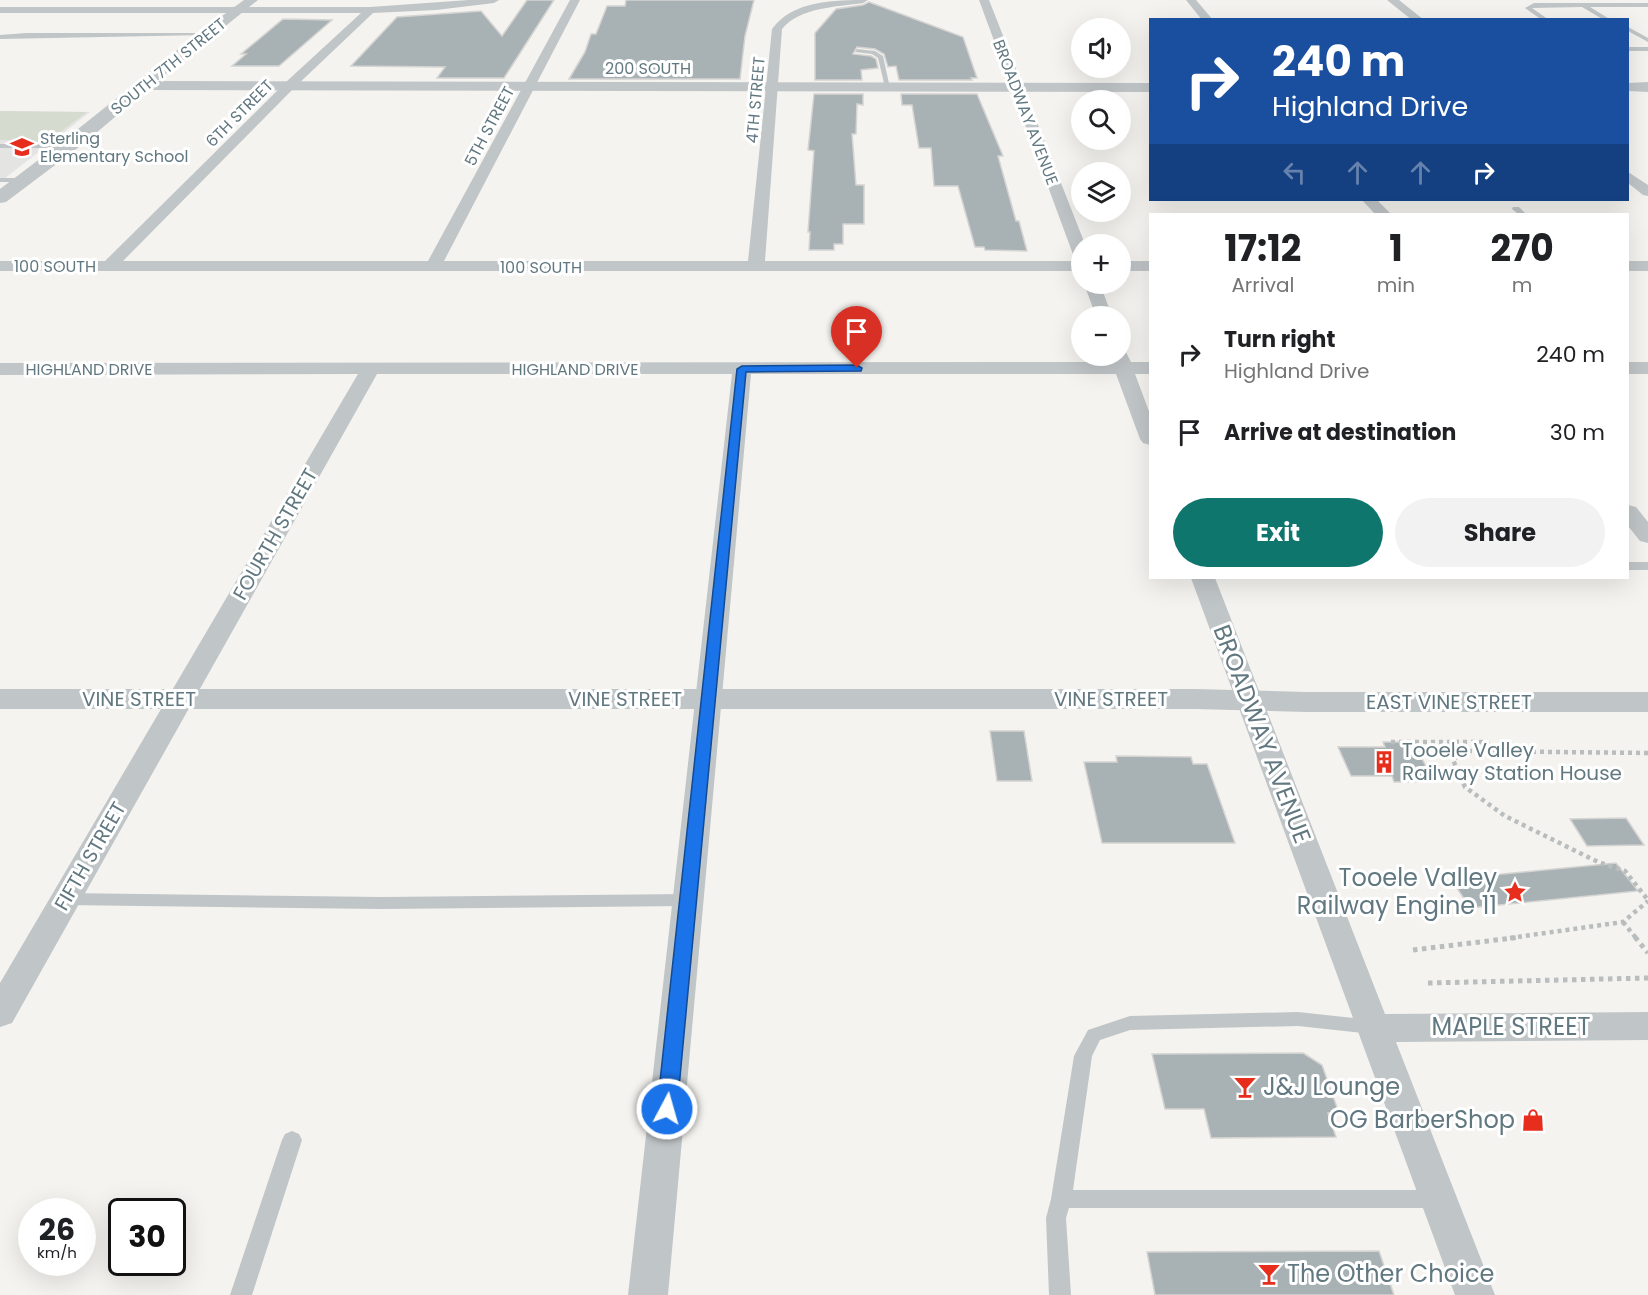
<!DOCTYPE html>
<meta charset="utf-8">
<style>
body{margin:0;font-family:Poppins,sans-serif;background:#f2f2f2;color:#202124;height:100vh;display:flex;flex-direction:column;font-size:22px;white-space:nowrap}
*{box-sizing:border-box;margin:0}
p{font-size:20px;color:#757577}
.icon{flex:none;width:33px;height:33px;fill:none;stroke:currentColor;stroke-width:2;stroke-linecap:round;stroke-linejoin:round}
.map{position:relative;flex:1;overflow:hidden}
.panel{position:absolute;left:1149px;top:213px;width:480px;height:366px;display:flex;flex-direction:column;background:#fff;border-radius:0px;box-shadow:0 6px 24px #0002}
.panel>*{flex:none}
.hud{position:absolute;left:1149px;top:18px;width:480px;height:183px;border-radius:0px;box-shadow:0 6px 24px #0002;background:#1a4fa0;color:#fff;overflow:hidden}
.fabs{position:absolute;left:1071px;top:18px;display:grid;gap:12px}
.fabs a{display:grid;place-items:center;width:60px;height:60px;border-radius:50%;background:#fff;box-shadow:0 6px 24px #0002;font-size:30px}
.speed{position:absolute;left:18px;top:1198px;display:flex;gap:12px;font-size:30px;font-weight:700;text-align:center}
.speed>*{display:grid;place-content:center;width:78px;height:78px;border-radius:50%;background:#fff;box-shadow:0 6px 24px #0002;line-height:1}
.speed small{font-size:15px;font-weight:400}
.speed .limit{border:3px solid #111;border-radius:9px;background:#fff;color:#111}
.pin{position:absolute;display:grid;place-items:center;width:51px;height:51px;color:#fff;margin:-62px -26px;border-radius:50% 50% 50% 0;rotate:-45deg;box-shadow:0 0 6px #0007}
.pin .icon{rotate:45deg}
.me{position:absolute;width:66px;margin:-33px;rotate:6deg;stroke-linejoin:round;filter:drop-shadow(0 0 4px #0008)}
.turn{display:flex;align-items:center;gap:21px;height:126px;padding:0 24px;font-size:27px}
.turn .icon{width:78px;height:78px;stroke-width:2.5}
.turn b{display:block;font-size:42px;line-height:51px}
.lanes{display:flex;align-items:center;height:57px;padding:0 24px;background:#0003;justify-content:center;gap:30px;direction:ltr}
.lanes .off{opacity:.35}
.eta{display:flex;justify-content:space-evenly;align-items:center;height:102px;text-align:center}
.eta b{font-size:36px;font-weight:700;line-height:42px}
.cta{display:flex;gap:12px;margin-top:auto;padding:12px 24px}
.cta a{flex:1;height:69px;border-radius:36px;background:#0f766e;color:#fff;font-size:24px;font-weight:700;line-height:69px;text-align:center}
.cta a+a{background:#f2f2f2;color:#202124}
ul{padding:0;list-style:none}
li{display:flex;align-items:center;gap:18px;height:78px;padding:0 24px}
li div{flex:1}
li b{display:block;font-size:22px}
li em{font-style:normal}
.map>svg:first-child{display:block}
</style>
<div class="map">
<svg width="1648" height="1295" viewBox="0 0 1648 1295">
<rect width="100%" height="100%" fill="#f4f3ef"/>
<polygon fill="#e4e5e3" points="0,111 90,112 0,182"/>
<polygon fill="#d6dbd0" points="0,111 87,112 43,145 20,144 24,140 0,140"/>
<g fill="#a8b2b5" stroke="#d5d4d2" stroke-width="1.5">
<polygon points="527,0 554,0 504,78 437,78 445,67 351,66 397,17 481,11 502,36"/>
<polygon points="626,0 754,0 745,36 740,79 569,79 585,52 591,34 596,34 607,6 625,6"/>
<polygon points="869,2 963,37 977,78 971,78 972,80 899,80 896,66 888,67 884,54 875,49 857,47 853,54 871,56 876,59 878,68 861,70 862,80 815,80 815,33 836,9 863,5"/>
<polygon points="283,19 332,20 279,66 232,66 246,54 241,54"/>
<polygon points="814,94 863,94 863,105 857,104 856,134 852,134 856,185 864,185 864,224 843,224 843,244 834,244 834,250 809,250 810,232 808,232 814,151 808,150"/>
<polygon points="901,94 977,94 1003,156 998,156 1016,221 1019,221 1027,251 985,250 984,247 975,247 958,186 934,186 931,148 919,148 912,105 902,105"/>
<polygon points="990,731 1024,731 1032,781 997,781"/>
<polygon points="1383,742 1410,742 1413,747 1416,747 1431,776 1425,776 1428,782 1394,782 1392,776 1351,776 1338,747 1385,747"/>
<polygon points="1116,756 1191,757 1193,764 1207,764 1235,843 1102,843 1084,762 1117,762"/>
<polygon points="1626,818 1644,845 1587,846 1570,819"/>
<polygon points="1616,863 1638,891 1470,908 1451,879"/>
<polygon points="1303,1053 1322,1065 1339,1113 1328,1113 1336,1137 1211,1138 1204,1109 1165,1109 1152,1054"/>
<polygon points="1379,1251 1394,1295 1155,1295 1147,1252"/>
</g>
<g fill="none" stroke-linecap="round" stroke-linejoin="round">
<g stroke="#babdbe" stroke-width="4.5" stroke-dasharray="4 4" stroke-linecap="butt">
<polyline points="1391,742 1487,742 1493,752"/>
<polyline points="1648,753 1464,751 1453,760 1465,787 1505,816 1598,862 1625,871 1648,900"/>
<polyline points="1623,922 1636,938"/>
<polyline points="1510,938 1623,922 1648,901"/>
</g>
<g stroke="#babdbe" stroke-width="5" stroke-dasharray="4.5 4.5" stroke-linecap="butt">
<polyline points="1635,937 1648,953"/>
<polyline points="1413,950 1521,937"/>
<polyline points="1428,983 1648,978"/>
</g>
<g fill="#c0c5c7" fill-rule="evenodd">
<polygon points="1534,3 1648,3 1648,7 1590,7 1611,20 1604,20 1582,7 1532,8 1549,20 1542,20 1525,8"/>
<polygon points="1628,27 1648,38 1648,42 1628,31"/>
<polygon points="26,33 203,33 206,35 0,39 0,35"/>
<rect x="1628" y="47" width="20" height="4"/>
<polygon points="857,49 875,51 883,56 890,88 885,87 878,58 872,54 855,52"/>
<polygon points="0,144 69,144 73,146 69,148 0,148"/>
<polygon points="0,178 23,178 27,180 23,182 0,182"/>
<polygon points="1513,207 1519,207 1526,214 1518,214 1512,209"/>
<rect x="1628" y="562" width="20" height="8"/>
<polygon points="65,893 382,897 688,894 694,896 696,900 694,904 688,906 382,909 65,905 59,903 57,899 59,895"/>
<polygon points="1298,1012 1372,1020 1378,1022 1381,1027 1378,1032 1372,1034 1298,1026 1130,1030 1100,1040 1092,1056 1073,1190 1437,1190 1444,1192 1447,1199 1444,1206 1437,1208 1069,1208 1066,1218 1071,1295 1049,1295 1046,1218 1051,1199 1074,1056 1088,1030 1130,1016"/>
<polygon points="292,1131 299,1134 302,1140 252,1295 230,1295 282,1140 285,1134"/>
</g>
<g fill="#c0c5c7" fill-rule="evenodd">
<path d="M 469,0 L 499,0 L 494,3 L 436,10 L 373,13 L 294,88 L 123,261 L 428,261 L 570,0 L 580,0 L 444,261 L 748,261 L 772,29 C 793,0 835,0 868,0 L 863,3 C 837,7 800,7 782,29 L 765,261 L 1079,261 L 1074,257 L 979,0 L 989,0 L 1085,244 L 1082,244 L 1082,271 L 0,271 L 0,261 L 105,261 L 286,82 L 361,13 L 0,13 L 0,7 L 370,7 Z"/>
<polygon points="1186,0 1196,0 1213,20 1202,20"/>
<polygon points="1387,0 1399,0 1424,20 1412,20"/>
<polygon points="1628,172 1648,185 1648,196 1643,195 1628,183"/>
<polygon points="1362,200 1377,200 1391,214 1375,214"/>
<rect x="1120" y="261" width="30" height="10"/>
<rect x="1628" y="261" width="20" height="10"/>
<polygon points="1084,284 1100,284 1112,316 1096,316"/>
<polygon points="1120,351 1126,352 1131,362 1150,362 1150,374 1135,374 1150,414 1150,445 1143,443 1140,439 1116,374 751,374 668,1295 628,1295 732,374 377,374 12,1023 0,1027 0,983 358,374 0,375 0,363 1112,362 1110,356 1120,356"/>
<rect x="1628" y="362" width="20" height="12"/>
<polygon points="1628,505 1636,507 1648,522 1648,543 1640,541 1628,526"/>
<polygon points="1191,578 1215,578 1385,1014 1648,1012 1648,1040 1396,1042 1495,1295 1455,1295"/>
</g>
<g fill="#c0c5c7" fill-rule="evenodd">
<path d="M 244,0 L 258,0 L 157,81 L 1150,83 L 1150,92 L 147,90 L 83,144 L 6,202 L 0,203 L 0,189 C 83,128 160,60 244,0 Z"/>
<polygon points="1648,82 1648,92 1628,91 1628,83"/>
<polygon points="0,689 1195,689 1306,692 1648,692 1648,712 1306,712 1195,709 0,709"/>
</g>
</g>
<polygon fill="#1a73e8" stroke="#114b97" stroke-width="1.5" points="857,365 862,368 861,371 746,372 677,1109 674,1115 667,1117 660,1115 657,1109 737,369 742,366"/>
<defs>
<g id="school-bare" transform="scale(1.8)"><path d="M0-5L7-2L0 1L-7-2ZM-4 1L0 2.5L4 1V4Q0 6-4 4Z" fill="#e72e1c" stroke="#fff" stroke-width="2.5" paint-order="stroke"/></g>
<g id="building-bare" transform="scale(1.8)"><path d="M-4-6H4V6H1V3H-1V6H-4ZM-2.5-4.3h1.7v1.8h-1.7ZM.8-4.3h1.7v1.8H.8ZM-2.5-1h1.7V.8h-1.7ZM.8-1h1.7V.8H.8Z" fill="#e72e1c" stroke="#fff" stroke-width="2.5" paint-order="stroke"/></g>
<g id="sight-bare" transform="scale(1.8)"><path d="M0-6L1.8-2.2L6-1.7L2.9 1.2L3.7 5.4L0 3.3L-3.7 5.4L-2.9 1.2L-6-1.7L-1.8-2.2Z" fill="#e72e1c" stroke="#fff" stroke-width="2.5" paint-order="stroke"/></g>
<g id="bar-bare" transform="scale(1.8)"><path d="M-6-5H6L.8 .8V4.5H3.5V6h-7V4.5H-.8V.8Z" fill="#e72e1c" stroke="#fff" stroke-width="2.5" paint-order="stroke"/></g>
<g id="shop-bare" transform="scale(1.8)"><path d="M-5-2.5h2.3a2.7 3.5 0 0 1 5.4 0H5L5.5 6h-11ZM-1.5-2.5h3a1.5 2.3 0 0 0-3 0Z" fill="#e72e1c" stroke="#fff" stroke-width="2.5" paint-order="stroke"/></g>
</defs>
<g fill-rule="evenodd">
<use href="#school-bare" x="22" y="147"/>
<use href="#building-bare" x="1384" y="762"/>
<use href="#sight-bare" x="1515" y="892"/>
<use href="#bar-bare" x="1245" y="1087"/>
<use href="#shop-bare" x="1533" y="1120"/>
<use href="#bar-bare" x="1269" y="1274"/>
</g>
<g text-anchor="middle" stroke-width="6" stroke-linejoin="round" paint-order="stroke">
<g font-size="16" fill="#627881" stroke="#fff">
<text transform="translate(168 66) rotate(-39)" y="6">SOUTH 7TH STREET</text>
<text x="648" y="74">200 SOUTH</text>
<text transform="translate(755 100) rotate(-85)" y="6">4TH STREET</text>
<text transform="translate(1026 112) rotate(69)" y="6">BROADWAY AVENUE</text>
<text transform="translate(239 113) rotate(-45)" y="6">6TH STREET</text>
<text transform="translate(489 126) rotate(-62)" y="6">5TH STREET</text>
<text x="55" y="272">100 SOUTH</text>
<text x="541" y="273">100 SOUTH</text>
<text x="89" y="375">HIGHLAND DRIVE</text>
<text x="575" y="375">HIGHLAND DRIVE</text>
</g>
<g font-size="16" fill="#627881" stroke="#fff" text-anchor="start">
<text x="40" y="144">Sterling<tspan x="40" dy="18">Elementary School</tspan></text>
</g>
<g font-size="20" fill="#627881" stroke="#fff">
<text transform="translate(275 534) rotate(-60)" y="7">FOURTH STREET</text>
<text x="139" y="706">VINE STREET</text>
<text x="625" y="706">VINE STREET</text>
<text x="1111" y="706">VINE STREET</text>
<text x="1449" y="709">EAST VINE STREET</text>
<text transform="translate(90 856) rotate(-60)" y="7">FIFTH STREET</text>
</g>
<g font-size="20" fill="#627881" stroke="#fff" text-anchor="start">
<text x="1402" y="757">Tooele Valley<tspan x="1402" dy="23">Railway Station House</tspan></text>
</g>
<g font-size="24" fill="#627881" stroke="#fff">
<text transform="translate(1262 734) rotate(69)" y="8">BROADWAY AVENUE</text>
<text x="1511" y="1035">MAPLE STREET</text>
</g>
<g font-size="24" fill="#627881" stroke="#fff" text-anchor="end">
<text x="1497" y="886">Tooele Valley<tspan x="1497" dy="28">Railway Engine 11</tspan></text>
<text x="1263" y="1095" text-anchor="start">J&amp;J Lounge</text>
<text x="1515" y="1128">OG BarberShop</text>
<text x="1287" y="1282" text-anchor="start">The Other Choice</text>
</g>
</g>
</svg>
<div class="fabs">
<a><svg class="icon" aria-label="sound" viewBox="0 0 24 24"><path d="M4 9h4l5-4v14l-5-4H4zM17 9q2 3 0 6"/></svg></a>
<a><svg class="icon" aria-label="search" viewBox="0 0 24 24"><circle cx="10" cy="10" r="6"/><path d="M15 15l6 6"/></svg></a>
<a><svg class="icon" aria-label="layers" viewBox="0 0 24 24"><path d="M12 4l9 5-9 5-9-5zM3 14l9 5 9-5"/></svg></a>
<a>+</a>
<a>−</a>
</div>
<div class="speed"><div>26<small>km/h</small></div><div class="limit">30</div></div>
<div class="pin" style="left:857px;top:368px;background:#d93025"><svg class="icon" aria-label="arrive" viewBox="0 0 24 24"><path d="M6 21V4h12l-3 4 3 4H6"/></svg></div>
<svg class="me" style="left:667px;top:1109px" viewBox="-20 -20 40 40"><circle r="17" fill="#1a73e8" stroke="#fff" stroke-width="3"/><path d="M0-11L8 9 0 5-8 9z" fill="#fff"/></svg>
<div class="hud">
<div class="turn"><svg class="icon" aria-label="right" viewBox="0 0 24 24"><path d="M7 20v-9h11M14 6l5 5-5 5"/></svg><div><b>240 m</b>Highland Drive</div></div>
<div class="lanes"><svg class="icon off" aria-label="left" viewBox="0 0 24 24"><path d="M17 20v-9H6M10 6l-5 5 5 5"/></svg><svg class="icon off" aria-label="ahead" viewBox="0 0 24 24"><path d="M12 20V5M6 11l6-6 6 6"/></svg><svg class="icon off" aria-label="ahead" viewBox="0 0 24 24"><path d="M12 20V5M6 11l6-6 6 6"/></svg><svg class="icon" aria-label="right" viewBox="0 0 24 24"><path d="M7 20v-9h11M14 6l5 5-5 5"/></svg></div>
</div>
<section class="panel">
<div class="eta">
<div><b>17:12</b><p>Arrival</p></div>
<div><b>1</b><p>min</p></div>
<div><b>270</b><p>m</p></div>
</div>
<ul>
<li><svg class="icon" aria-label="right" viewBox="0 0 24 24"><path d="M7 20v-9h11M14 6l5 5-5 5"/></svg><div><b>Turn right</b><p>Highland Drive</p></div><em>240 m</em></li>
<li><svg class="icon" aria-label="arrive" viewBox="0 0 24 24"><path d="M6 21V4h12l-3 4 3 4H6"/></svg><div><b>Arrive at destination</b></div><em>30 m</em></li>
</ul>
<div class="cta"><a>Exit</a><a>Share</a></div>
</section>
</div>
